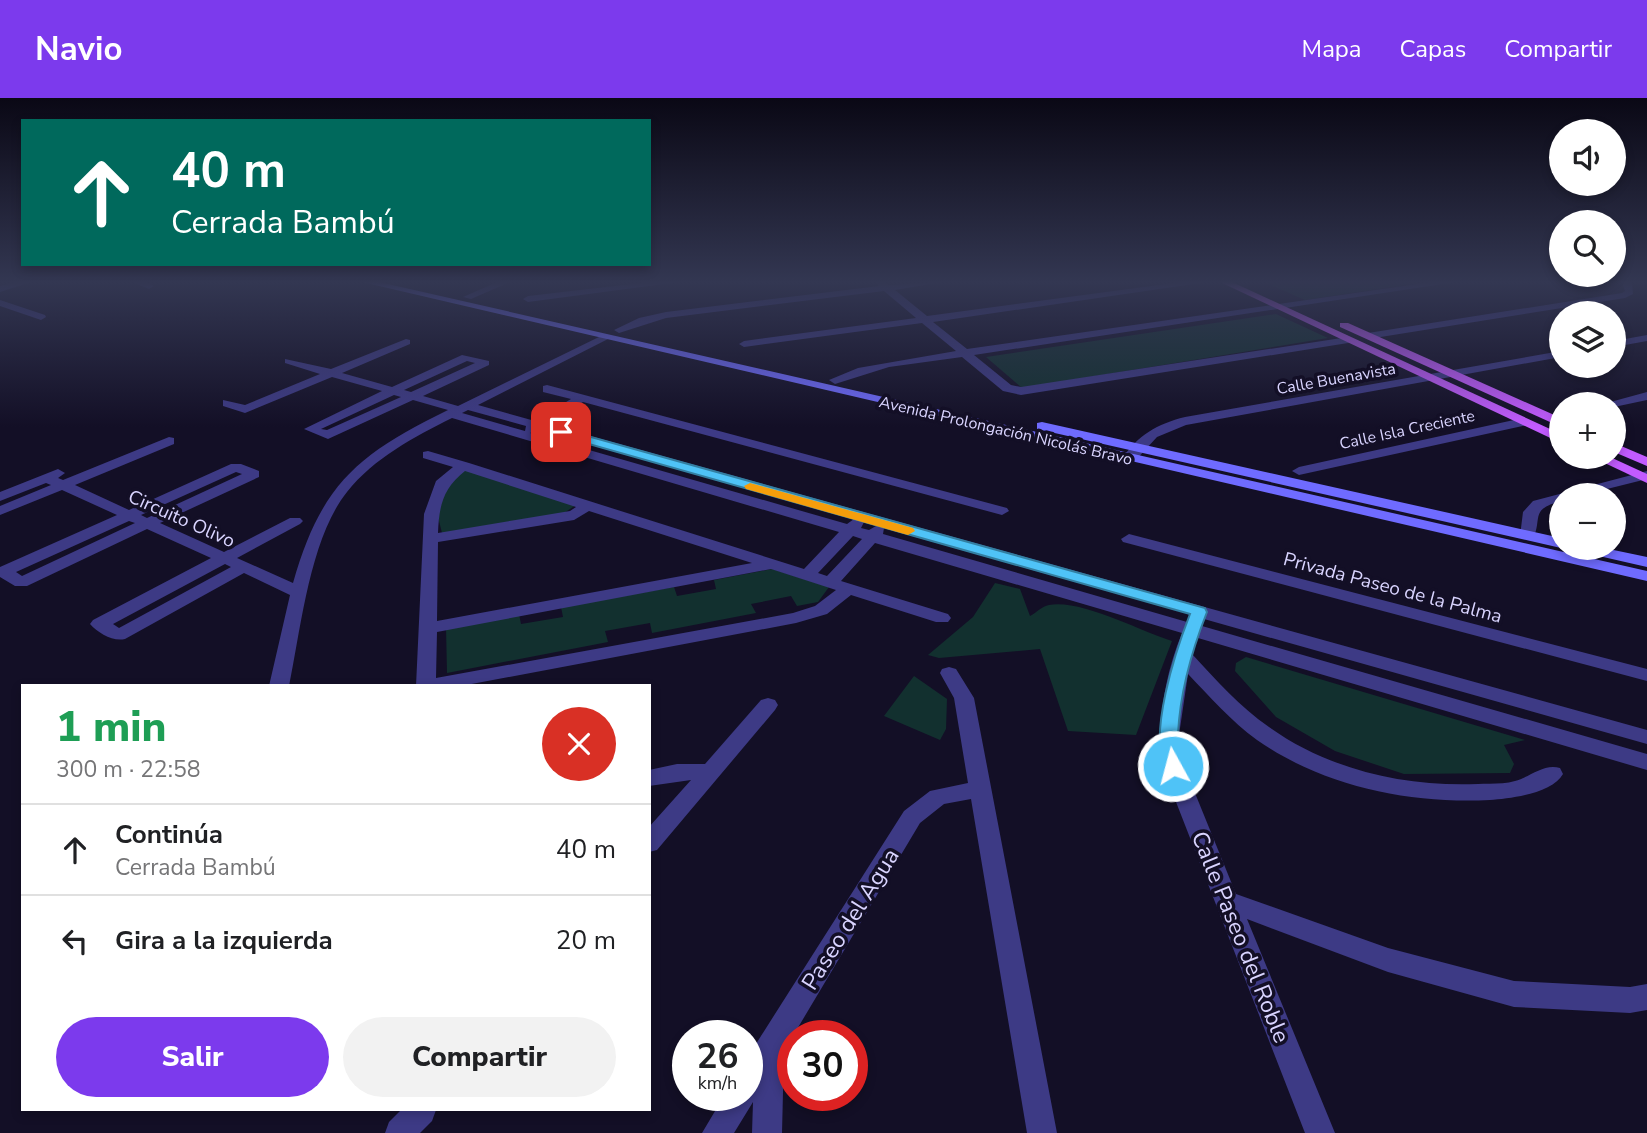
<!DOCTYPE html>
<html lang="es">
<meta charset="utf-8">
<style>
body{margin:0;font-family:"Nunito Sans",sans-serif;background:#f2f2f2;color:#202124;height:100vh;display:flex;flex-direction:column;font-size:26px;white-space:nowrap}
*{box-sizing:border-box;margin:0}
p{font-size:23px;color:#757577}
.icon{flex:none;width:38px;height:38px;fill:none;stroke:currentColor;stroke-width:2;stroke-linecap:round;stroke-linejoin:round}
.map{position:relative;flex:1;overflow:hidden}
.side{position:absolute;left:21px;top:586px;width:630px;height:427px;display:flex;flex-direction:column;background:#fff;border-radius:0px;box-shadow:0 4px 10px #0003}
.side>*{flex:none}
.hud{position:absolute;left:21px;top:21px;width:630px;height:147px;border-radius:0px;box-shadow:0 4px 10px #0003;background:#00695c;color:#fff;overflow:hidden}
.controls{position:absolute;left:1549px;top:21px;display:grid;gap:14px}
.controls a{display:grid;place-items:center;width:77px;height:77px;border-radius:50%;background:#fff;box-shadow:0 4px 10px #0003;font-size:35px}
.speed{position:absolute;left:672px;top:922px;display:flex;gap:14px;font-size:35px;font-weight:700;text-align:center}
.speed>*{display:grid;place-content:center;width:91px;height:91px;border-radius:50%;background:#fff;box-shadow:0 4px 10px #0003;line-height:1}
.speed small{font-size:18px;font-weight:400}
.speed .limit{border:10px solid #d22;background:#fff;color:#111}
.pin{position:absolute;display:grid;place-items:center;width:60px;height:60px;color:#fff;margin:-30px;border-radius:14px;box-shadow:0 4px 10px #0006}
.me{position:absolute;width:77px;margin:-38px;rotate:353deg;stroke-linejoin:round;filter:drop-shadow(0 0 5px #0008)}
.turn{display:flex;align-items:center;gap:24px;height:147px;padding:0 35px;font-size:32px}
.turn .icon{width:91px;height:91px;stroke-width:2.5}
.turn b{display:block;font-size:49px;line-height:60px}
.round{display:grid;place-items:center;flex:none;width:74px;height:74px;border-radius:37px;background:#f2f2f2}
.summary{display:flex;align-items:center;justify-content:space-between;height:119px;padding:0 35px}
h1{font-size:42px;font-weight:800;line-height:52px;color:#1e9e55}
.action{display:flex;gap:14px;margin-top:auto;padding:14px 35px}
.action a{flex:1;height:80px;border-radius:42px;background:#7c3aed;color:#fff;font-size:28px;font-weight:800;line-height:80px;text-align:center}
.action a+a{background:#f2f2f2;color:#202124}
ul{padding:0;list-style:none}
li{display:flex;align-items:center;gap:21px;height:91px;padding:0 35px;border-top:2px solid #e0e0e0}
li div{flex:1}
li b{display:block;font-size:26px}
li em{font-style:normal}
header{display:flex;align-items:center;gap:42px;box-sizing:border-box;height:98px;padding:0 35px;background:#7c3aed;color:#fff}
header strong{font-size:33px}
nav{display:flex;gap:38px;margin-inline-start:auto;font-size:24px}
.map>svg:first-child{display:block}
</style>
<header>
<strong>Navio</strong>
<nav><a>Mapa</a><a>Capas</a><a>Compartir</a></nav>
</header>
<div class="map">
<svg width="1647" height="1035" viewBox="0 0 1647 1035">
<rect width="100%" height="100%" fill="#130f26"/>
<g fill="#12302f">
<polygon points="1264,184 1424,184 1305,202"/>
<polygon points="1276,216 1328,240 1022,290 986,259"/>
<polygon points="467,371 576,407 564,415 442,435 437,415 446,383"/>
<polygon points="772,471 829,489 818,504 797,508 791,498 751,506 756,515 652,535 650,525 605,533 608,544 447,575 446,529 519,516 521,526 563,519 561,509 674,489 677,498 716,491 714,482"/>
<path d="M 995,485 L 1020,491 L 1030,518 C 1036,515 1042,508 1049,507 C 1081,501 1140,533 1172,543 L 1136,637 L 1068,633 L 1040,551 L 939,560 L 928,557 L 973,519 Z"/>
<polygon points="1246,559 1525,642 1504,647 1514,666 1510,675 1404,676 1335,653 1276,619 1235,573 1236,565"/>
<polygon points="914,578 947,601 946,631 940,642 884,618"/>
</g>
<g fill="none" stroke-linecap="round" stroke-linejoin="round">
<g fill="#3d3a85" fill-rule="evenodd">
<polygon points="15,184 31,184 0,194 0,188"/>
<polygon points="132,184 146,184 154,188 149,191"/>
<polygon points="497,184 510,184 471,201 463,199"/>
<polygon points="649,184 679,184 528,204 523,201 528,198"/>
<polygon points="875,184 885,184 889,187 942,184 895,192 927,218 1181,184 1207,184 933,224 967,251 1431,184 1456,184 974,257 1011,287 1021,289 1348,239 1353,242 1348,245 1021,297 1003,293 962,259 889,269 835,286 829,282 858,270 956,253 922,225 744,249 739,246 744,243 916,220 884,193 666,220 619,235 614,232 639,220 666,214 879,188"/>
<polygon points="1622,184 1632,184 1633,196 1625,200 1368,241 1363,238 1368,235 1622,195 1625,193"/>
<polygon points="0,202 45,217 46,219 41,222 0,208"/>
<polygon points="1647,237 1647,243 1614,249 1614,243"/>
<path d="M 601,238 L 610,240 L 478,307 L 535,323 L 571,301 L 543,294 L 543,288 L 547,287 L 1007,410 L 1009,413 L 1002,417 L 583,304 L 547,326 L 1647,632 L 1647,646 L 1204,521 L 1202,528 L 1647,656 L 1647,672 L 1198,540 L 1192,556 C 1216,582 1240,609 1269,629 C 1329,672 1405,689 1478,686 C 1489,685 1503,687 1515,683 C 1530,679 1544,665 1560,670 L 1563,676 C 1553,695 1510,701 1490,702 C 1410,706 1324,689 1257,642 C 1231,623 1210,599 1188,576 L 1179,637 L 1184,668 L 1236,796 L 1388,850 L 1514,883 L 1630,889 L 1647,886 L 1647,912 L 1630,915 L 1514,909 L 1388,874 L 1247,821 L 1335,1035 L 1305,1035 L 1162,668 C 1157,624 1165,576 1182,535 L 875,445 L 841,483 L 948,516 L 951,520 L 948,524 L 936,524 L 851,497 L 827,516 L 796,525 L 461,588 L 416,588 L 424,416 L 436,383 L 453,369 L 423,360 L 423,354 L 428,353 L 469,365 L 804,471 L 839,434 L 452,320 C 414,339 374,360 347,394 C 310,440 301,530 289,588 L 269,588 L 290,497 L 244,475 L 125,541 C 113,544 98,535 90,526 L 93,522 L 211,460 L 147,431 L 27,488 L 15,488 L 0,479 L 0,469 L 117,417 L 62,392 L 0,417 L 0,408 L 51,387 L 46,385 L 0,403 L 0,394 L 58,371 L 65,375 L 58,380 L 63,382 L 169,339 L 174,340 L 174,346 L 75,387 L 129,412 L 231,366 L 241,366 L 259,373 L 259,379 L 160,425 L 224,454 L 290,420 L 300,420 L 303,423 L 300,426 L 237,460 L 293,485 C 321,386 358,356 448,312 L 413,302 L 328,341 L 304,331 L 382,293 L 332,279 L 245,315 L 223,308 L 223,302 L 245,307 L 320,276 L 285,265 L 285,261 L 331,271 L 406,241 L 410,242 L 410,246 L 342,275 L 392,289 L 462,257 L 489,263 L 489,267 L 423,298 L 458,308 ZM 467,263 L 475,265 L 411,294 L 404,292 ZM 394,297 L 401,299 L 327,332 L 321,331 ZM 468,312 L 526,328 L 525,333 L 462,315 ZM 538,332 L 854,421 L 847,426 L 530,335 ZM 465,373 L 576,409 L 570,413 L 438,435 C 439,408 443,390 465,373 ZM 236,374 L 242,376 L 147,420 L 141,417 ZM 589,413 L 752,465 L 437,523 L 438,444 L 574,422 ZM 129,423 L 135,425 L 22,478 L 16,474 ZM 864,424 L 876,428 L 869,432 L 861,430 ZM 884,430 L 1193,517 L 1187,524 L 883,436 ZM 853,438 L 862,441 L 827,478 L 818,475 ZM 225,466 L 231,469 L 119,530 L 113,526 ZM 771,471 L 836,492 L 815,508 L 793,515 L 436,580 L 437,534 Z"/>
<path d="M 1561,253 L 1561,259 L 1186,327 L 1157,339 L 1134,364 L 1124,364 L 1122,361 C 1138,337 1157,326 1185,319 Z"/>
<polygon points="1647,294 1647,302 1614,309 1614,306 1603,306"/>
<polygon points="1523,320 1529,324 1527,327 1299,377 1292,373 1299,369"/>
<path d="M 1647,373 L 1647,381 L 1583,397 L 1561,397 L 1561,403 C 1529,412 1543,419 1533,441 L 1523,441 L 1520,438 L 1523,414 L 1533,403 Z"/>
<polygon points="1129,436 1647,571 1647,583 1123,444 1121,441"/>
<polygon points="949,569 956,571 974,600 1057,1035 1027,1035 971,701 944,706 920,725 784,953 782,1035 752,1035 753,1004 734,1035 702,1035 724,998 747,998 747,960 904,713 930,693 968,685 954,600 940,575 942,571"/>
<polygon points="768,600 775,602 778,607 775,612 657,752 649,754 649,729 691,682 649,688 649,672 677,666 705,666 761,602"/>
<polygon points="401,1012 436,1012 432,1023 420,1035 385,1035 389,1024"/>
</g>
<g fill="#6f6bff" fill-rule="evenodd">
<polygon points="362,184 379,184 1647,473 1647,483"/>
<polygon points="1042,324 1561,440 1561,450 1037,331 1037,325"/>
<polygon points="1575,450 1604,450 1647,459 1647,469 1577,453"/>
</g>
<g fill="#c25bff" fill-rule="evenodd">
<polygon points="1220,184 1232,184 1561,336 1561,345"/>
<polygon points="1340,225 1348,225 1561,320 1561,329 1340,229"/>
<polygon points="1614,345 1647,359 1647,368 1614,354"/>
<polygon points="1592,359 1610,359 1647,376 1647,385"/>
</g>
</g>
<linearGradient id="sky" x2="0" y2="1"><stop stop-color="#0a0815"/><stop offset="0.56" stop-color="#333752"/><stop offset="1" stop-color="#333752" stop-opacity="0"/></linearGradient>
<rect width="1647" height="329" fill="url(#sky)"/>
<path fill="#4fc3f7" stroke="#337fa1" stroke-width="2" d="M 557,332 L 566,332 L 1205,510 L 1207,514 C 1192,552 1180,594 1178,636 C 1177,648 1186,662 1180,673 L 1173,675 L 1166,673 C 1147,638 1176,552 1190,516 L 557,337 Z"/>
<polygon fill="#f59e0b" points="750,385 913,430 915,433 908,437 746,391 744,388"/>
<g text-anchor="middle" stroke-width="7" stroke-linejoin="round" paint-order="stroke">
<g font-size="16" fill="#d9d4ff" stroke="#130f26">
<text transform="translate(1336 280) rotate(-10)" y="6">Calle Buenavista</text>
<text transform="translate(1407 331) rotate(-12)" y="6">Calle Isla Creciente</text>
<text transform="translate(1006 332) rotate(13)" y="6">Avenida Prolongación Nicolás Bravo</text>
</g>
<g font-size="19" fill="#d9d4ff" stroke="#130f26">
<text transform="translate(182 420) rotate(24)" y="7">Circuito Olivo</text>
<text transform="translate(1393 489) rotate(15)" y="7">Privada Paseo de la Palma</text>
</g>
<g font-size="23" fill="#d9d4ff" stroke="#130f26">
<text transform="translate(850 821) rotate(-58)" y="8">Paseo del Agua</text>
<text transform="translate(1241 839) rotate(68)" y="8">Calle Paseo del Roble</text>
</g>
</g>
</svg>
<div class="controls">
<a><svg class="icon" aria-label="sound" viewBox="0 0 24 24"><path d="M4 9h4l5-4v14l-5-4H4zM17 9q2 3 0 6"/></svg></a>
<a><svg class="icon" aria-label="search" viewBox="0 0 24 24"><circle cx="10" cy="10" r="6"/><path d="M15 15l6 6"/></svg></a>
<a><svg class="icon" aria-label="layers" viewBox="0 0 24 24"><path d="M12 4l9 5-9 5-9-5zM3 14l9 5 9-5"/></svg></a>
<a>+</a>
<a>−</a>
</div>
<div class="speed"><div>26<small>km/h</small></div><div class="limit">30</div></div>
<div class="pin" style="left:561px;top:334px;background:#d93025"><svg class="icon" aria-label="arrive" viewBox="0 0 24 24"><path d="M6 21V4h12l-3 4 3 4H6"/></svg></div>
<svg class="me" style="left:1173px;top:668px" viewBox="-20 -20 40 40"><circle r="17" fill="#4fc3f7" stroke="#fff" stroke-width="3"/><path d="M0-11L8 9 0 5-8 9z" fill="#fff"/></svg>
<div class="hud">
<div class="turn"><svg class="icon" aria-label="ahead" viewBox="0 0 24 24"><path d="M12 20V5M6 11l6-6 6 6"/></svg><div><b>40 m</b>Cerrada Bambú</div></div>
</div>
<section class="side">
<div class="summary"><div><h1>1 min</h1><p>300 m · 22:58</p></div><a class="round" style="background:#d93025;color:#fff"><svg class="icon" aria-label="close" viewBox="0 0 24 24"><path d="M6 6l12 12M18 6L6 18"/></svg></a></div>
<ul>
<li><svg class="icon" aria-label="ahead" viewBox="0 0 24 24"><path d="M12 20V5M6 11l6-6 6 6"/></svg><div><b>Continúa</b><p>Cerrada Bambú</p></div><em>40 m</em></li>
<li><svg class="icon" aria-label="left" viewBox="0 0 24 24"><path d="M17 20v-9H6M10 6l-5 5 5 5"/></svg><div><b>Gira a la izquierda</b></div><em>20 m</em></li>
</ul>
<div class="action"><a>Salir</a><a>Compartir</a></div>
</section>
</div>
